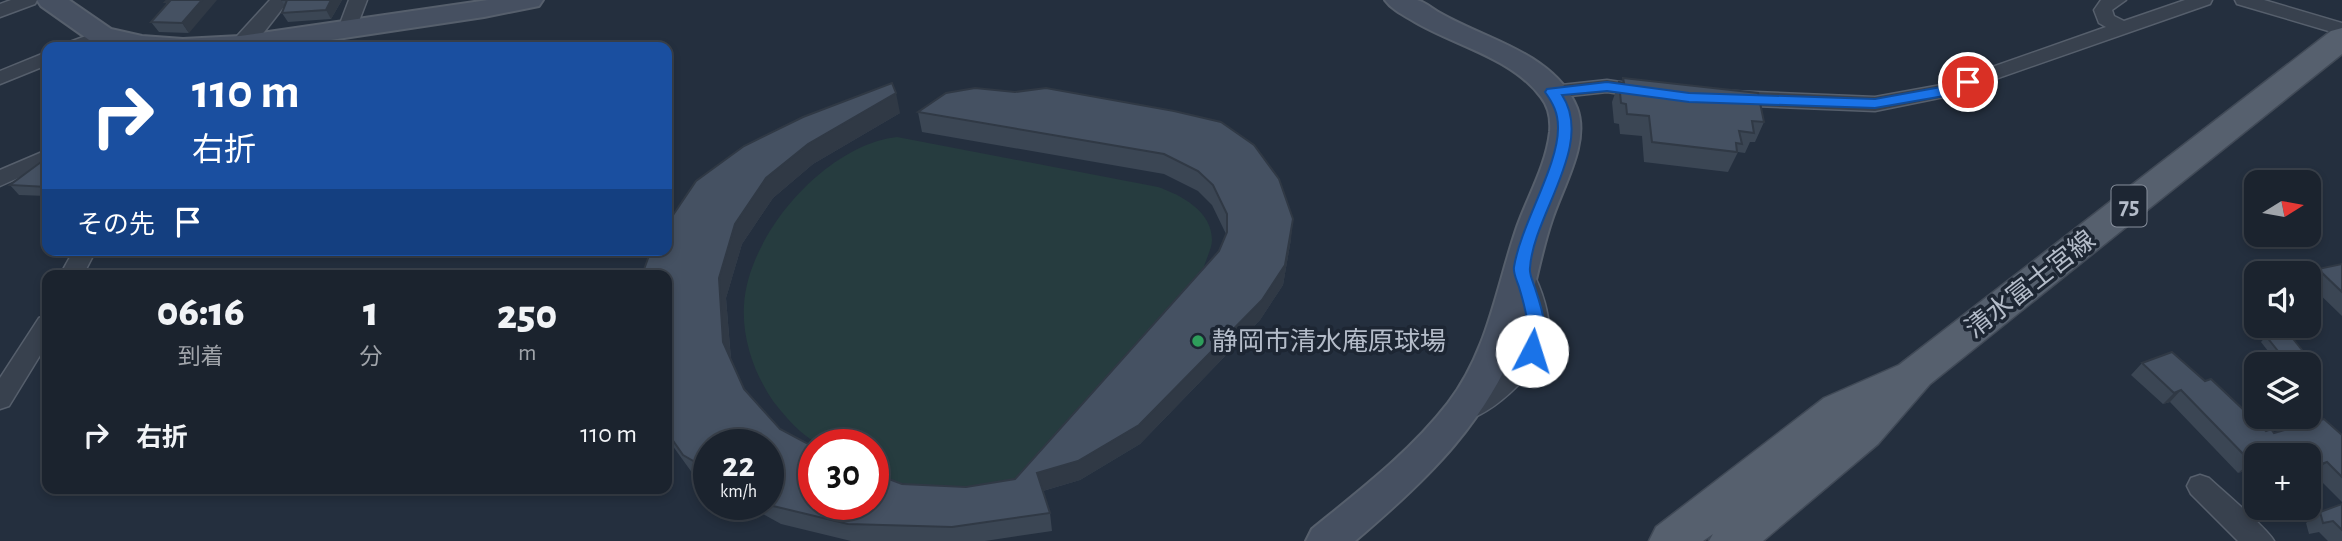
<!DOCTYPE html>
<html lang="ja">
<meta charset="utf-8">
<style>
body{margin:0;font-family:"Alegreya Sans","Noto Sans JP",sans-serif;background:#242b36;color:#f1f3f6;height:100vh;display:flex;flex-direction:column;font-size:26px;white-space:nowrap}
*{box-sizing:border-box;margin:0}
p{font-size:23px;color:#a0a4aa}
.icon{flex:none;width:38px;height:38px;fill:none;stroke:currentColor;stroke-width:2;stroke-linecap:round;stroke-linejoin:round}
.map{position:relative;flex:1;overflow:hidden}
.details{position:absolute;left:42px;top:270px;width:630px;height:224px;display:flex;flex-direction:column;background:#1b232e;border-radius:14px;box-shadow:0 4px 10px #0003,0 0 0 2px #39404a}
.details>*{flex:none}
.hud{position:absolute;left:42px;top:42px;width:630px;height:214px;border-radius:14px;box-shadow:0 4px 10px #0003,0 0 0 2px #39404a;background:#1a4fa0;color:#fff;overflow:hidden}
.needle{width:46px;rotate:79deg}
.controls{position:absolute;left:2244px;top:170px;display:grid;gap:14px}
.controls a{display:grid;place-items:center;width:77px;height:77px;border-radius:14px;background:#1b232e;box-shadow:0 4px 10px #0003,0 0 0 2px #39404a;font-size:35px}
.speed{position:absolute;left:693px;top:429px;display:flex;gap:14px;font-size:35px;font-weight:700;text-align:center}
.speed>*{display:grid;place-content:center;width:91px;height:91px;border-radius:50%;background:#1b232e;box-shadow:0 4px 10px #0003,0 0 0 2px #39404a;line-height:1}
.speed small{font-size:18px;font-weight:400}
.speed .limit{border:10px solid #d22;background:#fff;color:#111}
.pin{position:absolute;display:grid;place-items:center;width:60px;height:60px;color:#fff;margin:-30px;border:4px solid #fff;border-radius:50%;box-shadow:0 2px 7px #0007}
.me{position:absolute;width:77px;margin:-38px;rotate:5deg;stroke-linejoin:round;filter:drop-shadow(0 0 5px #0008)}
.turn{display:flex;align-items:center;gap:24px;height:147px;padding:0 35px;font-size:32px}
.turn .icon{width:91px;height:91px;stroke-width:2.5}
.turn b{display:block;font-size:49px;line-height:60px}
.then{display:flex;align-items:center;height:66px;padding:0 35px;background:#0003;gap:14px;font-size:26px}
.eta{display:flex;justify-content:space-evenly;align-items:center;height:119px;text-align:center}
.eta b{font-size:42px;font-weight:800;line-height:49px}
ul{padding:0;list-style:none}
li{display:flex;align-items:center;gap:21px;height:91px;padding:0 35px}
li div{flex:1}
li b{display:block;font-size:26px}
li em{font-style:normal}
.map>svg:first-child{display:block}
</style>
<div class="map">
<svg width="2342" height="541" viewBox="0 0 2342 541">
<rect width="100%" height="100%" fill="#242f3e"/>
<path fill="#263c3f" d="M 897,137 L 1158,187 C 1181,195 1212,211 1212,240 C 1212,248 1206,259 1204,267 L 1024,475 C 1017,479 1008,486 999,488 C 967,494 904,487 873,475 L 873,444 C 860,444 831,448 820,444 C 803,438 783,414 773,401 C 754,373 742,339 744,305 C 748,234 826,145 897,137 Z"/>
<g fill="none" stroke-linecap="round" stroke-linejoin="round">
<g stroke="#565f6c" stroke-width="3">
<g id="street">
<polygon points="11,0 37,0 35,4 0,17 0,4"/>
<polygon points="270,0 289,0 261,36 248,47 227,47"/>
<polygon points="349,0 367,0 356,29 347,35 338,29"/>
<polygon points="2101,0 2126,0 2112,10 2114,16 2124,21 2185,0 2212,0 2210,4 1944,97 1875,111 1730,105 1723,103 1720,98 1723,93 1730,91 1875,97 1941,85 2106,27 2099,23 2094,10"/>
<polygon points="2235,0 2264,0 2342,23 2342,35 2237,4"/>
<path d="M 102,30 L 112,36 C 100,49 80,48 64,47 L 67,43 Z"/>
<polygon points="47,52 47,65 0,84 0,71"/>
<polygon points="1607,80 1654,87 1657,92 1654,97 1647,98 1607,92 1552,98 1545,97 1542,92 1545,87 1552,86"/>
<polygon points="47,150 47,165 0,186 0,170"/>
<polygon points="74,250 96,250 83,275 60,275"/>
<path d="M 1522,265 L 1530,267 C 1541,287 1552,317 1548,340 C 1542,368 1482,429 1453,419 L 1450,412 L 1453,405 C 1480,389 1522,366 1525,332 C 1527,312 1517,292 1511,273 L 1514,267 Z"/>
<polygon points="47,315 47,344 9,406 0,409 0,378 39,318"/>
<path d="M 2200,475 L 2209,478 C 2223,491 2268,529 2274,541 L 2238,541 L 2191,494 L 2187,486 L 2191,478 Z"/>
</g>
</g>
<g stroke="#565f6c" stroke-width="4">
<g id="secondary">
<polygon points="37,0 69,0 111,29 142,36 183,39 240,36 488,0 543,0 539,6 484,17 284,47 113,47 92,42 41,6"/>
<path d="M 1385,0 C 1395,0 1408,0 1417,0 C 1425,2 1433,9 1440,13 C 1456,22 1472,29 1488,36 C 1522,51 1562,70 1577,108 C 1590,143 1563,186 1552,220 C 1540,255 1535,292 1523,327 C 1489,421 1429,478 1355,541 L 1306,541 L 1312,529 C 1360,490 1410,452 1448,403 C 1488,351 1496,288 1517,227 C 1528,196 1546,166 1550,132 C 1551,120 1549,107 1541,97 C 1512,58 1456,46 1415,22 C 1405,16 1392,10 1385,0 Z"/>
</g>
</g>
<g stroke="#414a57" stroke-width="3">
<polygon id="primary" points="2342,28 2342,54 1930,384 1878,444 1763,541 1709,541 1713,534 1703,541 1649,541 1656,527 1824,398 1899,365 2331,31"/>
</g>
<use href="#street" fill="#38414e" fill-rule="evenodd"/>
<use href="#secondary" fill="#465061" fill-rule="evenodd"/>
<use href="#primary" fill="#56606e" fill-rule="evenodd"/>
</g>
<g fill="#3b4654">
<polygon points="167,0 189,33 159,32 151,22 167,5 165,2"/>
<polygon points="281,0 342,0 331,19 288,22 282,13 285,6"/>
<polygon points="1623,78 1764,122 1755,142 1750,142 1745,153 1738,152 1728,172 1644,162 1642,136 1620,134 1619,124 1614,123 1612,102 1619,82 1622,83"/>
<polygon points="1174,111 1291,239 1283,285 1260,320 1140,444 1080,480 1043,491 1050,513 1052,531 985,541 851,541 781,524 745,504 768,504 709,444 709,483 693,474 667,438 667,275 803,117 900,113 813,164 773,198 742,244 726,298 731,359 744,389 814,504 902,484 966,487 1015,479 1219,251 1226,234 1212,205 1198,191 1164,174 922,132 918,112"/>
<polygon points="47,164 47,196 19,195 10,185"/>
<polygon points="2342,264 2342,316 2308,283 2308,278 2318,269"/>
<polygon points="2266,336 2310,360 2306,364 2278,364 2261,342"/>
<polygon points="2142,363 2205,381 2266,431 2274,433 2342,435 2342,502 2313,473 2256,455 2256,477 2248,470 2238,473 2170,402 2163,404 2131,375"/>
<polygon points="2342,504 2342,541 2328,541 2319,532 2309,534 2306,523 2320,512"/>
</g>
<g fill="#303945">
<polygon points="202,0 217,0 189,33 182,23"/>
<polygon points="331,0 342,0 331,19 326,10"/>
<polygon points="896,93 900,113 813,164 773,198 742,244 726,298 731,361 723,342 719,278 735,224 766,178 808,144"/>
<polygon points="1293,219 1291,239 1283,285 1260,320 1140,444 1080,480 1039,492 1037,473"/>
<polygon points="2181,390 2170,402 2163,404 2174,393"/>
<polygon points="2256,460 2256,462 2248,470 2238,473 2251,462"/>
<polygon points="2327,462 2313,473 2308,475 2308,469"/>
</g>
<g fill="#455162" stroke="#303945" stroke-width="2">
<polygon points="167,0 202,0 182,23 151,22 169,2 165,2"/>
<polygon points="281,0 331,0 326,10 282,13 287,0"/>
<polygon points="1623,78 1758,93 1764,122 1752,121 1754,133 1739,131 1742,144 1736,143 1737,152 1652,142 1649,116 1627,114 1626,104 1621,103 1619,82 1624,83"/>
<polygon points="892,83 896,93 808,144 766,178 735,224 719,278 723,342 744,389 780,429 814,447 814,504 873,504 873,473 902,484 966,487 1015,479 1219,251 1227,232 1227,214 1213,185 1198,171 1164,154 918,112 946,93 975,88 1015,92 1046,88 1174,111 1221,122 1254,145 1279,179 1293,219 1285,265 1262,300 1139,425 1078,461 1037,473 1050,513 952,527 848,524 773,506 768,504 768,444 709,444 709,470 683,455 667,432 667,275 642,275 651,250 667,250 667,224 696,181 744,146 803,117"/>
<polygon points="41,162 47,164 47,187 10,185"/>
<polygon points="2342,264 2342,292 2318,269"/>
<polygon points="2290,335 2310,360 2286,361 2266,336"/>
<polygon points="2172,352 2205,381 2211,379 2266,431 2271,429 2274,433 2324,419 2342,435 2342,477 2327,462 2308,469 2308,455 2256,455 2256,460 2251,462 2181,390 2174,393 2142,363"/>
<polygon points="2342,504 2342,530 2333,521 2323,523 2320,512"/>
</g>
<path fill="#1a73e8" stroke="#114b97" stroke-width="2" d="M 1968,78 L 1973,79 L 1973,86 L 1944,96 L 1875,108 L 1689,102 L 1607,91 L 1562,95 C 1595,145 1533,215 1530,268 C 1529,274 1533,282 1535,288 C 1543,312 1550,332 1538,355 L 1526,355 L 1524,351 C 1531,328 1526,310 1519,287 C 1517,281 1513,273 1514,267 C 1521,224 1559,165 1558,127 C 1558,113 1553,103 1545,92 L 1547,89 L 1607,82 L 1689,93 L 1875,99 L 1941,87 Z"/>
<circle fill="#2e9e5b" stroke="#1d2633" stroke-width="2.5" cx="1198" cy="341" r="7"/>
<g text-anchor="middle" stroke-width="7" stroke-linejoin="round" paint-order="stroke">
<rect fill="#1d2633" stroke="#878f9c" stroke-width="2" x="2111.5" y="185.5" width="35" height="41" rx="5"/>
<g font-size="24" font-weight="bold" fill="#b4bcc9">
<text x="2129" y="214">75</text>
</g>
<g font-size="26" fill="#b4bcc9" stroke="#1d2633">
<text transform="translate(2030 284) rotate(-38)" y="9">清水富士宮線</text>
</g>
<g font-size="26" fill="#b4bcc9" stroke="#1d2633" text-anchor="start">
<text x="1212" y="350">静岡市清水庵原球場</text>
</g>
</g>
</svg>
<div class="controls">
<a><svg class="needle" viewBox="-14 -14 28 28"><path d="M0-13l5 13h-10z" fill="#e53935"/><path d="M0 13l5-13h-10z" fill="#a0a4aa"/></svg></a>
<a><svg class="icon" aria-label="sound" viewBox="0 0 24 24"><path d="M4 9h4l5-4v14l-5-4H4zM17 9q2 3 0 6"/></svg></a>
<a><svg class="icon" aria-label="layers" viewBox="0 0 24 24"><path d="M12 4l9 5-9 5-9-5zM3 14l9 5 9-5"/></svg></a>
<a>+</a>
</div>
<div class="speed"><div>22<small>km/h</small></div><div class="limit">30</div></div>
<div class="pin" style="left:1968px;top:82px;background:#d93025"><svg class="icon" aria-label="arrive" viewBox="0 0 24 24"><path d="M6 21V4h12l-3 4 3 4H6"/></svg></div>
<svg class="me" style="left:1532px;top:351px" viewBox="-20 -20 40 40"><circle r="19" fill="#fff"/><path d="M0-13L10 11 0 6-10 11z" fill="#1a73e8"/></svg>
<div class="hud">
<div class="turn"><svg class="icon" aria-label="right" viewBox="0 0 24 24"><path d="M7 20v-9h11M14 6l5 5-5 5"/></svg><div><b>110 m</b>右折</div></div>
<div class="then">その先<svg class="icon" aria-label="arrive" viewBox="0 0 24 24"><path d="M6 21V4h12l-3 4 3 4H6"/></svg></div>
</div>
<section class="details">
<div class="eta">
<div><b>06:16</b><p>到着</p></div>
<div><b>1</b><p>分</p></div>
<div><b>250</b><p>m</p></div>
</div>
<ul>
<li><svg class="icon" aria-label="right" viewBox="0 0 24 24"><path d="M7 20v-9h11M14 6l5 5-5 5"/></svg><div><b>右折</b></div><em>110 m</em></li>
</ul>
</section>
</div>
